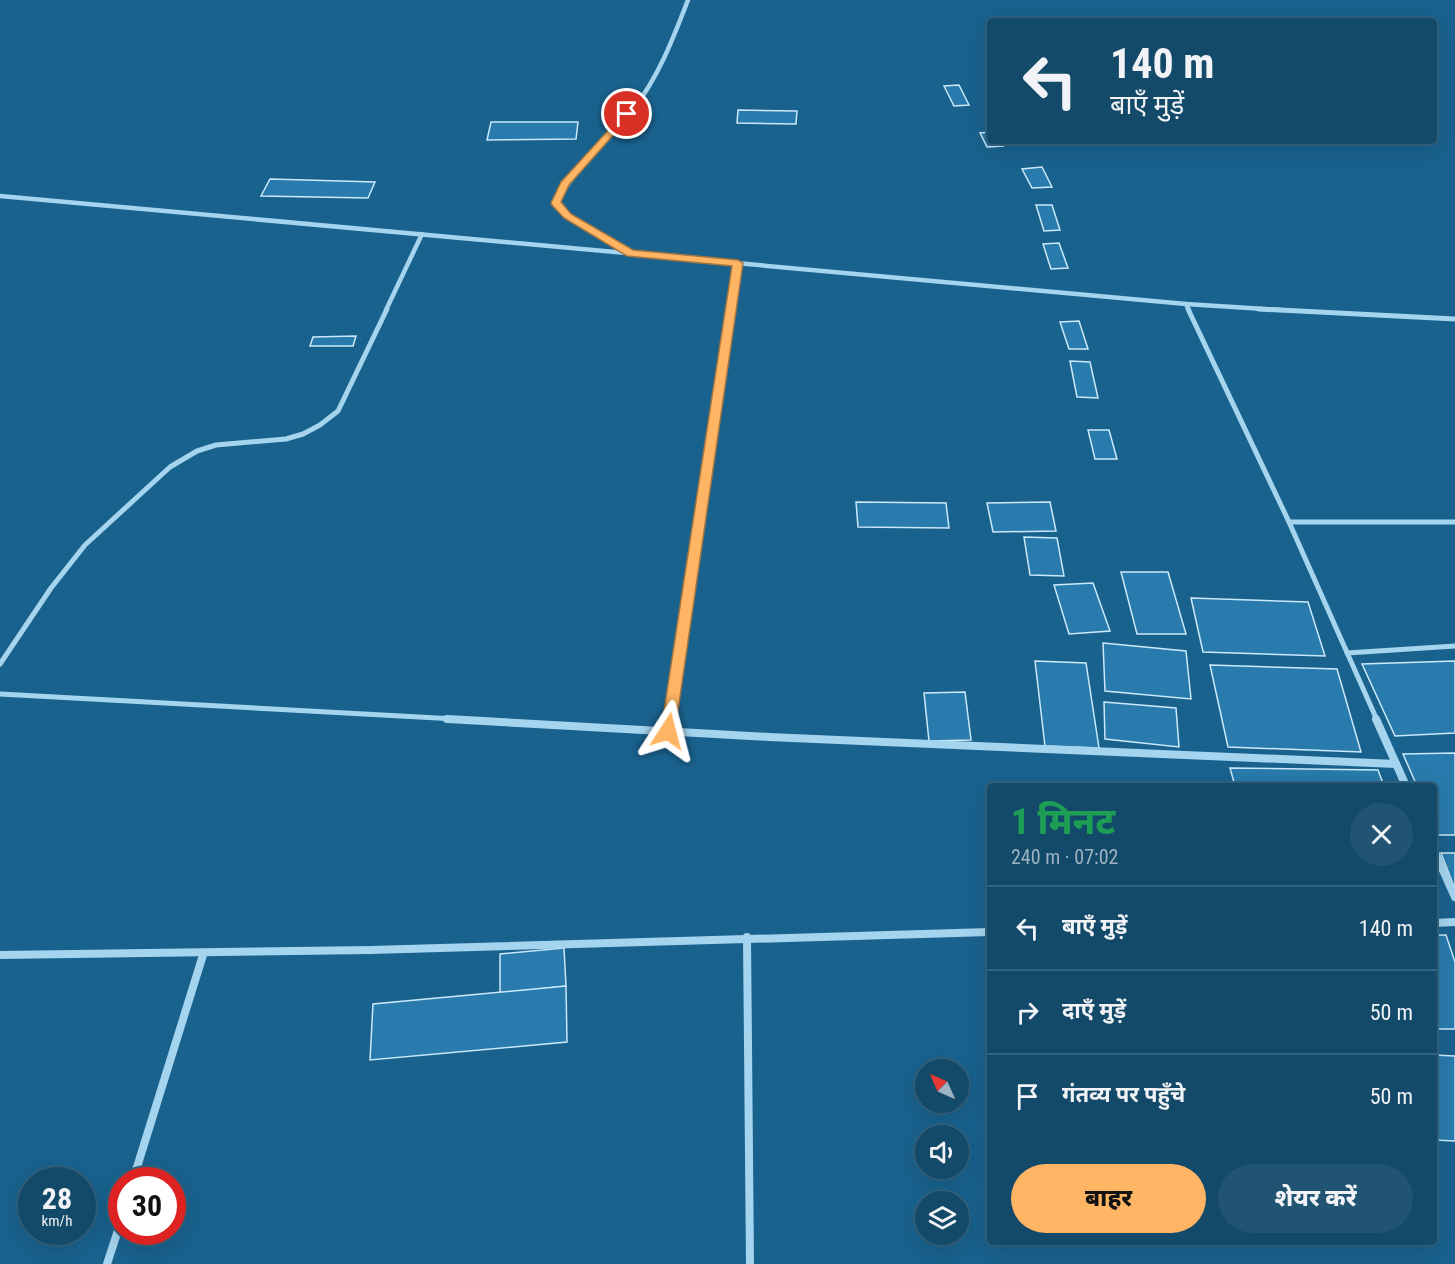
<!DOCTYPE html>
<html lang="hi">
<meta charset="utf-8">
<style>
body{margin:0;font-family:"Roboto Condensed","Noto Sans Devanagari",sans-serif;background:#205472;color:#f1f3f6;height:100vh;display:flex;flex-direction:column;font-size:22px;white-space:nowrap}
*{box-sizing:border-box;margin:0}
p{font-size:20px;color:#9db3c1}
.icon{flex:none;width:33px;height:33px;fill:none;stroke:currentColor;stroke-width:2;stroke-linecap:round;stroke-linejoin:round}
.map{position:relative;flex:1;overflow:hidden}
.drawer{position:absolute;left:987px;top:783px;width:450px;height:462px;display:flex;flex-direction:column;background:#134a6a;border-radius:6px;box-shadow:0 6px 24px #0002,0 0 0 2px #32627e}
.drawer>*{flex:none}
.hud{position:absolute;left:987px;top:18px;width:450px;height:126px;border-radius:6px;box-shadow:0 6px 24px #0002,0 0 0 2px #32627e;background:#134a6a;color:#f1f3f6;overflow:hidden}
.needle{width:39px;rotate:315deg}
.fabs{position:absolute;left:915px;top:1059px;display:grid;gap:12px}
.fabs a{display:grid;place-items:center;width:54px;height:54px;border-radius:50%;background:#134a6a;box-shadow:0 6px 24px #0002,0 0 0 2px #32627e;font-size:30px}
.speed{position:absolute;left:18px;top:1167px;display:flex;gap:12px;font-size:30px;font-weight:700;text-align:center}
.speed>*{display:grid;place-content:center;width:78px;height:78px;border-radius:50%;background:#134a6a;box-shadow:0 6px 24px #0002,0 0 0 2px #32627e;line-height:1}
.speed small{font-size:15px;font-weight:400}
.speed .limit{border:9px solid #d22;background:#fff;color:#111}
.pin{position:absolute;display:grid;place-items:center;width:51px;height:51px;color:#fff;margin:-26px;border:3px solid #fff;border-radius:50%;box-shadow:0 2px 6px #0007}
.me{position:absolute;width:66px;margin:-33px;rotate:9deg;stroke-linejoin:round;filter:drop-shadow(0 0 4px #0008)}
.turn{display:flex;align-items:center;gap:21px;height:126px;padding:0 24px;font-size:27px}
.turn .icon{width:78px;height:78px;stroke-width:2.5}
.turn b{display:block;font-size:42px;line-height:51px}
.round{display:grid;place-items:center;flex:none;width:63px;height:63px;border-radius:32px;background:#205472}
.headline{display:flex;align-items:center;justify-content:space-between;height:102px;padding:0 24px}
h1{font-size:36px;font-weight:800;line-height:45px;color:#1e9e55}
.button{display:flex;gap:12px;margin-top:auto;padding:12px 24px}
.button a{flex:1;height:69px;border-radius:36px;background:#ffb563;color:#111;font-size:24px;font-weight:800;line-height:69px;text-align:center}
.button a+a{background:#205472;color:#f1f3f6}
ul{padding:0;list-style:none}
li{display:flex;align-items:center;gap:18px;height:84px;padding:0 24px;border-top:2px solid #32627e}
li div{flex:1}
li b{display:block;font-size:22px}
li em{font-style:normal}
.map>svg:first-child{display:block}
</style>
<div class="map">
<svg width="1455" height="1264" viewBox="0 0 1455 1264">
<rect width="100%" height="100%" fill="#19628e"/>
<g fill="#287bac" stroke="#cbe9fa" stroke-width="1.5">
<polygon points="959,85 969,105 954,106 944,86"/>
<polygon points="738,110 797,111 796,124 737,123"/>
<polygon points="491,122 578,122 576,139 487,140"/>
<polygon points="990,132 990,141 1000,141 1003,146 987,147 980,133"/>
<polygon points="1042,167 1052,187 1032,188 1022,169"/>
<polygon points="270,179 375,182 368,198 261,196"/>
<polygon points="1036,205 1052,205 1060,230 1044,231"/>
<polygon points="1059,243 1068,268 1051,269 1043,244"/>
<polygon points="1079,321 1088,349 1069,349 1060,322"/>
<polygon points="356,336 353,346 310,346 313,337"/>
<polygon points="1070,361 1090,362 1098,398 1077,397"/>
<polygon points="1088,430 1109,430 1117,459 1095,459"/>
<polygon points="856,502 946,503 949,528 858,527"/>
<polygon points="1050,502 1056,531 993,532 987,503"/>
<polygon points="1024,537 1057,538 1064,576 1030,575"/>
<polygon points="1121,572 1168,572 1186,634 1137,634"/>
<polygon points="1093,583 1110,631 1069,634 1054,585"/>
<polygon points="1191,598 1308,602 1325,656 1203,652"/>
<polygon points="1103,643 1186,651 1191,699 1105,691"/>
<polygon points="1035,661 1086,663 1099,748 1045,746"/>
<polygon points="1455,661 1455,733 1395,736 1362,664"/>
<polygon points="1210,665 1337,669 1361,752 1228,747"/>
<polygon points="965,692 971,740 929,741 924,693"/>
<polygon points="1104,702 1176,708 1179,747 1105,739"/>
<polygon points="1455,753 1455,835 1438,835 1434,825 1434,786 1417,786 1403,754"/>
<polygon points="1230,768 1378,770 1384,786 1235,786"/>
<polygon points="1441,853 1455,853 1455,889"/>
<polygon points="1434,935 1446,935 1455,962 1455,1029 1434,1029"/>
<polygon points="564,948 566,986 500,993 500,954"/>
<polygon points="566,986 567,1042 370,1060 373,1004"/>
<polygon points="1434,1055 1455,1056 1455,1141 1434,1140"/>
</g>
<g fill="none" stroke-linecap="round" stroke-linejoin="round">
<g stroke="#a5d4ee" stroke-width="4.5">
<polyline points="0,196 1186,304 1281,310"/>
<path d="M 628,251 L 567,216 L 556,203 C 576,167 607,142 632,111 C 658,78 673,39 688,0"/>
<polyline points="1186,304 1189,310"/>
<polyline points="386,310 422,234"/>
<polyline points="731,310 738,263"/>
</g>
<g stroke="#a5d4ee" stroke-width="5">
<polyline points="1188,309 1289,522 1377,720"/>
<polyline points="1258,309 1455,319"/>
<polyline points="1289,522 1455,522"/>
<polyline points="1347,653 1455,646"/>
<polyline points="0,664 51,588 85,545 170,467 197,451 216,445 286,439 303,434 320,425 338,411 387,309"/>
<polyline points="0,694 474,720"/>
<polyline points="670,720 731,309"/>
</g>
<g stroke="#a5d4ee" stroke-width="8">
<polyline points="447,719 769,737 1396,764"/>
<polyline points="1376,719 1406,786"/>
<polyline points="668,731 670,719"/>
<polyline points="1434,850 1455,897"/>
<polyline points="1434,923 1455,922"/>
<polyline points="747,937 750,1264"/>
<polyline points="0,955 371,950 990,932"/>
<polyline points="133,1180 203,955"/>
<polyline points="107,1264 122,1218"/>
</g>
</g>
<polygon fill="#ffb563" stroke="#a67640" stroke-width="1.5" points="624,113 632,114 569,185 561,202 571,214 633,250 738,260 743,263 675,731 673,735 663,735 661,731 732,266 627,256 564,218 552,205 551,203 561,182"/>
</svg>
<div class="fabs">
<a><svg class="needle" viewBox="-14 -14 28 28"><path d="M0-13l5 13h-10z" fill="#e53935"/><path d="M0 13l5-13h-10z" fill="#9db3c1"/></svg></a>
<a><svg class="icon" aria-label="sound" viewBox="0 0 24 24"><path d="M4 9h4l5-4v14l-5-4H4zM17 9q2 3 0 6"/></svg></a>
<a><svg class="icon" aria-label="layers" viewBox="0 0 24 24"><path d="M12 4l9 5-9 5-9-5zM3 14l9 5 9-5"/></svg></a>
</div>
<div class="speed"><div>28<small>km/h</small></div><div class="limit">30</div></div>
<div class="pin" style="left:627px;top:114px;background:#d93025"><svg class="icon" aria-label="arrive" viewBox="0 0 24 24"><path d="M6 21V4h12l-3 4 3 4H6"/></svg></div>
<svg class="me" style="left:668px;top:731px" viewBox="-20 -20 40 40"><path d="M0-17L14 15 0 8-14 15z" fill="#ffb563" stroke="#fff" stroke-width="4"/></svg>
<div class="hud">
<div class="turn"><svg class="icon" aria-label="left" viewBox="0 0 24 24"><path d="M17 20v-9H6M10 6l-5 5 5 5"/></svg><div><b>140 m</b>बाएँ मुड़ें</div></div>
</div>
<section class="drawer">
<div class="headline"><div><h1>1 मिनट</h1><p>240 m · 07:02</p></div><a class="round"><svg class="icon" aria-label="close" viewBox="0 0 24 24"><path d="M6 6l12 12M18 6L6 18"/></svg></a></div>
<ul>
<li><svg class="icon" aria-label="left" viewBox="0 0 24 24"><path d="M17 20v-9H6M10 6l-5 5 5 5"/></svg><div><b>बाएँ मुड़ें</b></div><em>140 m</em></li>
<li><svg class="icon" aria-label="right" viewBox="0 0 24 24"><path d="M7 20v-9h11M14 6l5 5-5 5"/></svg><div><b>दाएँ मुड़ें</b></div><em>50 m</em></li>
<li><svg class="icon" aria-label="arrive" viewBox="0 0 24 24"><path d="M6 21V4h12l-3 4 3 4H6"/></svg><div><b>गंतव्य पर पहुँचे</b></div><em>50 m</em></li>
</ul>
<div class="button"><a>बाहर</a><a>शेयर करें</a></div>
</section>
</div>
